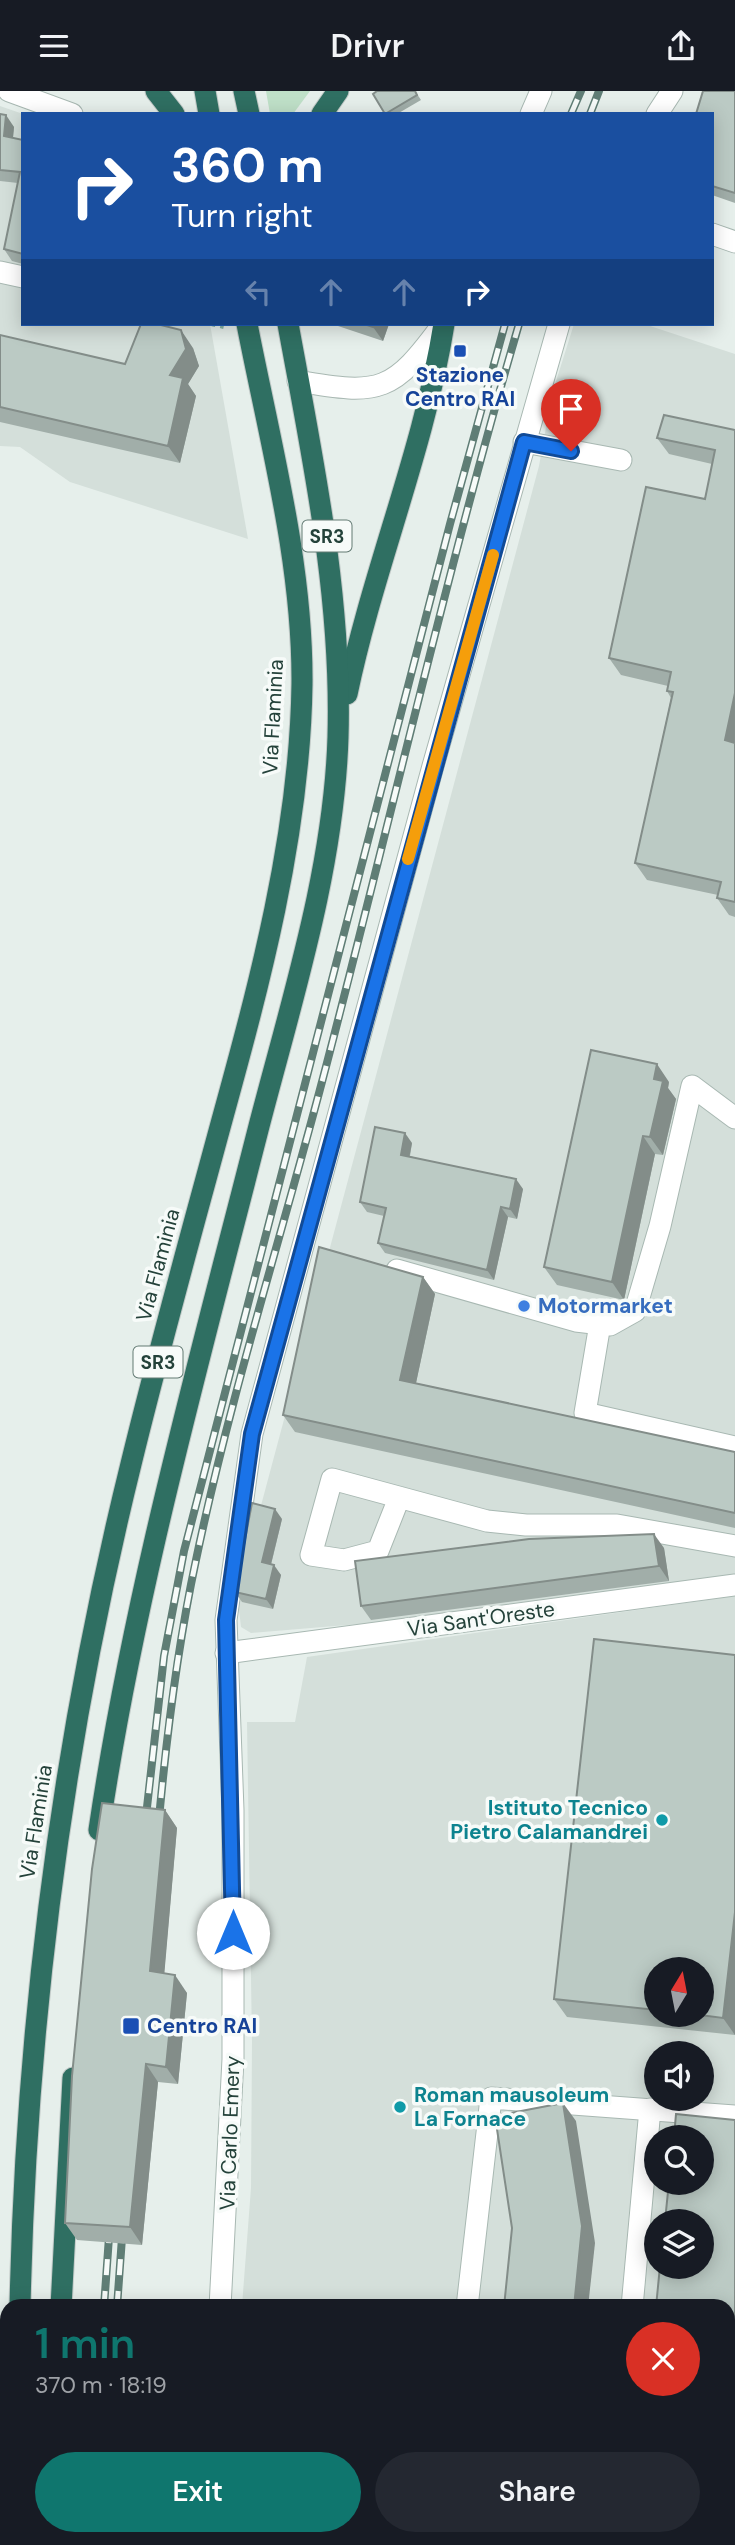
<!DOCTYPE html>
<meta charset="utf-8">
<style>
body{margin:0;font-family:"DM Sans",sans-serif;background:#242831;color:#f1f3f6;height:100vh;display:flex;flex-direction:column;font-size:26px;white-space:nowrap}
*{box-sizing:border-box;margin:0}
p{font-size:23px;color:#9ea1a6}
.icon{flex:none;width:38px;height:38px;fill:none;stroke:currentColor;stroke-width:2;stroke-linecap:round;stroke-linejoin:round}
.map{position:relative;flex:1;overflow:hidden}
.drawer{position:absolute;left:0px;top:2208px;width:735px;height:247px;display:flex;flex-direction:column;background:#171b24;border-radius:21px 21px 0 0;box-shadow:0 4px 18px #0003}
.drawer>*{flex:none}
.guide{position:absolute;left:21px;top:21px;width:693px;height:214px;border-radius:0px;box-shadow:0 4px 18px #0003;background:#1a4fa0;color:#fff;overflow:hidden}
.needle{width:46px;rotate:10deg}
.controls{position:absolute;left:644px;top:1866px;display:grid;gap:14px}
.controls a{display:grid;place-items:center;width:70px;height:70px;border-radius:50%;background:#171b24;box-shadow:0 4px 18px #0003;font-size:35px}
.pin{position:absolute;display:grid;place-items:center;width:60px;height:60px;color:#fff;margin:-72px -30px;border-radius:50% 50% 50% 0;rotate:-45deg;box-shadow:0 0 7px #0007}
.pin .icon{rotate:45deg}
.me{position:absolute;width:77px;margin:-38px;rotate:0deg;stroke-linejoin:round;filter:drop-shadow(0 0 5px #0008)}
.turn{display:flex;align-items:center;gap:24px;height:147px;padding:0 35px;font-size:32px}
.turn .icon{width:91px;height:91px;stroke-width:2.5}
.turn b{display:block;font-size:49px;line-height:60px}
.lanes{display:flex;align-items:center;height:66px;padding:0 35px;background:#0003;justify-content:center;gap:35px;direction:ltr}
.lanes .off{opacity:.35}
.round{display:grid;place-items:center;flex:none;width:74px;height:74px;border-radius:37px;background:#242831}
.headline{display:flex;align-items:center;justify-content:space-between;height:119px;padding:0 35px}
h1{font-size:42px;font-weight:600;line-height:52px;color:#0f766e}
.primary-button{display:flex;gap:14px;margin-top:auto;padding:14px 35px}
.primary-button a{flex:1;height:80px;border-radius:42px;background:#0f766e;color:#fff;font-size:28px;font-weight:600;line-height:80px;text-align:center}
.primary-button a+a{background:#242831;color:#f1f3f6}
header{display:flex;justify-content:space-between;align-items:center;height:91px;padding:0 35px;background:#171b24;font-size:32px;font-weight:600}
.map>svg:first-child{display:block}
</style>
<header><svg class="icon" aria-label="menu" viewBox="0 0 24 24"><path d="M4 6h16M4 12h16M4 18h16"/></svg>Drivr<svg class="icon" aria-label="share" viewBox="0 0 24 24"><path d="M12 15V3M7 8l5-5 5 5M5 13v7h14v-7"/></svg></header>
<div class="map">
<svg width="735" height="2454" viewBox="0 0 735 2454">
<rect width="100%" height="100%" fill="#e6efeb"/>
<g fill="#d4dfda" fill-rule="evenodd">
<polygon points="0,15 23,23 23,233 210,233 248,448 70,391 20,356 0,355"/>
<polygon points="574,233 644,233 735,263 735,1485 371,1532 251,1542 241,1536 238,1510 259,1422 539,375 552,303"/>
<path d="M 735,1505 L 735,2454 L 215,2454 L 215,2448 L 728,2448 L 728,2216 L 242,2215 L 251,2097 L 252,1950 L 247,1631 L 295,1631 L 307,1566 ZM 656,1878 L 702,1878 L 702,1923 L 656,1923 ZM 656,1962 L 702,1962 L 702,2007 L 656,2007 ZM 656,2046 L 702,2046 L 702,2091 L 656,2091 ZM 656,2130 L 702,2130 L 702,2175 L 656,2175 Z"/>
</g>
<polygon fill="#bfe0c8" points="266,0 310,0 293,23 270,23"/>
<g fill="none" stroke-linecap="round" stroke-linejoin="round">
<g stroke="#a8b8b2" stroke-width="23">
<g id="minor">
<polyline points="9,0 72,23"/>
<polyline points="531,23 541,0"/>
<polyline points="657,23 672,0"/>
<polyline points="712,143 735,151"/>
<polyline points="0,181 23,186"/>
<path d="M 298,290 C 381,305 393,301 443,233"/>
<polyline points="524,351 621,369"/>
<polyline points="397,1179 576,1230 610,1234 635,1220 660,1135 692,995 735,1027"/>
<polyline points="600,1233 585,1322 735,1356"/>
<polyline points="399,1407 378,1460 344,1469 311,1464 332,1388 487,1430 526,1434 617,1434 735,1455"/>
<polyline points="226,1562 735,1494"/>
<polyline points="220,2216 233,1968 233,1719 226,1529 252,1343 433,675 559,233"/>
<polyline points="467,2216 491,2007 735,2025"/>
<polyline points="632,2216 650,2018"/>
<polyline points="728,2411 735,2408"/>
<polyline points="194,2454 194,2448"/>
<polyline points="444,2454 444,2448"/>
<polyline points="610,2454 610,2448"/>
<polyline points="632,2454 645,2448"/>
</g>
</g>
<g stroke="#c2cac8" stroke-width="23">
<g id="highway">
<polyline points="156,0 174,23"/>
<polyline points="205,0 209,23"/>
<polyline points="244,0 249,23"/>
<polyline points="322,23 338,0"/>
<path d="M 347,603 C 373,478 424,359 444,233"/>
<path d="M 99,1739 C 134,1502 199,1271 258,1039 C 291,911 334,779 338,646 C 342,505 313,370 288,233"/>
<path d="M 20,2216 C 26,1932 63,1648 131,1373 C 158,1262 189,1151 219,1040 C 259,895 300,744 302,593 C 303,472 270,351 247,233"/>
<polyline points="61,2216 73,1987"/>
<polyline points="13,2454 13,2448"/>
<polyline points="53,2454 53,2448"/>
</g>
</g>
<polyline stroke="#86b3a5" stroke-width="4.5" stroke-dasharray="3.5 5" stroke-linecap="butt" points="212,233 225,236"/>
<use href="#minor" stroke="#fff" stroke-width="21"/>
<use href="#highway" stroke="#2f6f62" stroke-width="21"/>
<g stroke="#5f7d75" stroke-width="8">
<g id="rail">
<polyline points="571,23 581,0"/>
<polyline points="590,23 599,0"/>
<polyline points="145,1734 164,1565 184,1460 450,433 505,233"/>
<path d="M 158,1739 C 166,1648 177,1558 196,1469 C 230,1306 281,1147 323,987 C 389,736 446,482 519,233"/>
<polyline points="104,2216 110,2132"/>
<polyline points="117,2216 123,2133"/>
<polyline points="94,2454 94,2448"/>
<polyline points="107,2454 107,2448"/>
</g>
</g>
<use href="#rail" stroke="#f7fbf9" stroke-width="5" stroke-dasharray="16" stroke-linecap="butt"/>
</g>
<g fill="#a1aea9" fill-rule="evenodd">
<polygon points="415,0 421,9 397,23 385,23"/>
<polygon points="735,0 735,112 712,104 712,23"/>
<polygon points="0,23 14,36 13,47 23,49 23,173 12,170 4,158 18,92 0,90"/>
<polygon points="332,233 389,233 383,250"/>
<polygon points="0,244 125,273 193,257 199,275 188,293 196,305 180,372 0,331"/>
<polygon points="735,339 735,826 729,824 717,807 718,804 647,789 635,772 671,607 667,600 668,595 621,584 609,567 705,408 712,373 669,363 657,347"/>
<polygon points="669,991 668,997 676,1008 663,1064 655,1063 624,1209 557,1194 544,1176"/>
<polygon points="412,1052 410,1065 523,1098 517,1128 508,1126 494,1189 385,1162 378,1152 384,1125 367,1121 360,1111"/>
<polygon points="423,1186 435,1203 416,1292 735,1361 735,1437 295,1341 283,1324"/>
<polygon points="282,1428 271,1474 281,1484 273,1518 242,1511 235,1501"/>
<polygon points="664,1457 669,1490 371,1529 361,1515"/>
<path d="M 735,1564 L 735,1944 L 567,1926 L 554,1908 ZM 656,1878 L 702,1923 L 656,1923 Z"/>
<polygon points="165,1719 177,1737 164,1882 187,1902 178,1993 158,1991 142,2154 77,2149 65,2132"/>
<polygon points="735,2029 735,2374 728,2377 728,2216"/>
</g>
<g fill="#838d89">
<polygon points="6,24 14,36 12,56 4,45"/>
<polygon points="374,233 389,233 383,250 373,236"/>
<polygon points="181,239 193,257 199,275 188,293 196,305 180,372 168,355 170,284"/>
<polygon points="735,602 735,664 725,649"/>
<polygon points="657,973 669,991 668,997 676,1008 663,1064 650,1046 654,988"/>
<polygon points="405,1042 412,1052 408,1073 401,1064"/>
<polygon points="643,1045 655,1063 624,1209 612,1191"/>
<polygon points="516,1088 523,1098 517,1128 510,1118"/>
<polygon points="501,1116 508,1126 494,1189 487,1179"/>
<polygon points="423,1186 435,1203 413,1306 400,1289"/>
<polygon points="275,1418 282,1428 269,1481 262,1471"/>
<polygon points="654,1443 664,1457 669,1490 659,1475"/>
<polygon points="274,1474 281,1484 273,1518 266,1508"/>
<polygon points="165,1719 177,1737 163,1898 150,1880"/>
<polygon points="735,1821 735,1944 723,1927"/>
<polygon points="175,1884 187,1902 178,1993 166,1976"/>
<polygon points="146,1973 158,1991 142,2154 130,2136"/>
<polygon points="563,2012 576,2030 595,2152 588,2216 574,2216"/>
<polygon points="397,2448 409,2448 408,2454 396,2454"/>
<polygon points="549,2448 563,2448 563,2454 548,2454"/>
</g>
<g fill="#bbcac4" stroke="#838d89" stroke-width="2">
<polygon points="377,0 415,0 417,4 385,23 373,3"/>
<polygon points="703,0 735,0 735,102 712,95 712,23 696,23"/>
<polygon points="0,23 6,24 4,45 23,49 23,163 4,158 20,81 0,79"/>
<polygon points="141,233 157,233 181,239 186,258 170,284 183,287 168,355 0,316 0,244 125,273"/>
<polygon points="364,233 374,233 373,236"/>
<polygon points="664,324 735,339 735,602 725,649 735,652 735,811 717,807 721,791 635,772 673,601 667,600 671,581 609,567 646,396 705,408 715,359 657,347"/>
<polygon points="591,959 657,973 654,988 663,990 650,1046 643,1045 612,1191 544,1176"/>
<polygon points="375,1036 405,1042 401,1064 516,1088 510,1118 501,1116 487,1179 378,1152 386,1117 360,1111"/>
<polygon points="319,1156 423,1186 400,1289 735,1361 735,1422 283,1324"/>
<polygon points="252,1412 275,1418 262,1471 274,1474 266,1508 235,1501"/>
<polygon points="654,1443 659,1475 361,1515 355,1470 529,1448"/>
<polygon points="594,1548 735,1564 735,1821 723,1927 692,1923 702,1923 702,1878 656,1878 656,1919 554,1908"/>
<polygon points="102,1712 165,1719 150,1880 175,1884 166,1976 146,1973 130,2136 65,2132 72,1985 92,1778"/>
<polygon points="563,2012 582,2135 574,2216 504,2216 512,2137 495,2025"/>
<polygon points="676,2023 735,2029 735,2350 728,2353 728,2216 656,2216 660,2175 702,2175 702,2130 665,2130 669,2091 702,2091 702,2046 674,2046"/>
<polygon points="735,2425 735,2454 669,2454 682,2448 728,2448 728,2428"/>
<polygon points="334,2448 397,2448 396,2454 329,2454"/>
<polygon points="480,2448 549,2448 548,2454 479,2454"/>
</g>
<g fill="none" stroke-linecap="round" stroke-linejoin="round">
<g stroke="#114b97" stroke-width="18">
<polyline id="route" points="233,1842 226,1529 252,1343 524,351 571,360"/>
</g>
<use href="#route" stroke="#1a73e8" stroke-width="12"/>
<polyline stroke="#f59e0b" stroke-width="12" points="408,768 493,464"/>
</g>
<g fill="#1a4fb4" stroke="#f7fbf9" stroke-width="2.5">
<rect x="453" y="253" width="14" height="14" rx="3.5"/>
<rect x="122" y="1926" width="18" height="18" rx="3.5"/>
</g>
<circle fill="#3f7fe0" stroke="#f7fbf9" stroke-width="2.5" cx="524" cy="1215" r="7"/>
<g fill="#0f9aa8" stroke="#f7fbf9" stroke-width="2.5">
<circle cx="662" cy="1729" r="7"/>
<circle cx="400" cy="2016" r="7"/>
</g>
<g text-anchor="middle" stroke-width="7" stroke-linejoin="round" paint-order="stroke">
<g fill="#f7fbf9" stroke="#637a73" stroke-width="2">
<rect x="302.5" y="429.5" width="49" height="31" rx="5"/>
<rect x="133.5" y="1255.5" width="49" height="31" rx="5"/>
</g>
<g font-size="19" font-weight="bold" fill="#24423a">
<text x="327" y="452">SR3</text>
<text x="158" y="1278">SR3</text>
</g>
<g font-size="21" font-weight="bold" fill="#164399" stroke="#f7fbf9">
<text x="460" y="291">Stazione<tspan x="460" dy="24">Centro RAI</tspan></text>
<text x="147" y="1942" text-anchor="start">Centro RAI</text>
</g>
<g font-size="21" fill="#24423a" stroke="#f7fbf9">
<text transform="translate(273 626) rotate(-87)" y="7">Via Flaminia</text>
<text transform="translate(158 1174) rotate(-75)" y="7">Via Flaminia</text>
<text transform="translate(481 1528) rotate(-8)" y="7">Via Sant'Oreste</text>
<text transform="translate(36 1731) rotate(-81)" y="7">Via Flaminia</text>
<text transform="translate(230 2042) rotate(-88)" y="7">Via Carlo Emery</text>
</g>
<g font-size="21" font-weight="bold" fill="#366cbe" stroke="#f7fbf9" text-anchor="start">
<text x="538" y="1222">Motormarket</text>
</g>
<g font-size="21" font-weight="bold" fill="#0d838f" stroke="#f7fbf9" text-anchor="end">
<text x="648" y="1724">Istituto Tecnico<tspan x="648" dy="24">Pietro Calamandrei</tspan></text>
<text x="414" y="2011" text-anchor="start">Roman mausoleum<tspan x="414" dy="24">La Fornace</tspan></text>
</g>
</g>
</svg>
<div class="controls">
<a><svg class="needle" viewBox="-14 -14 28 28"><path d="M0-13l5 13h-10z" fill="#e53935"/><path d="M0 13l5-13h-10z" fill="#9ea1a6"/></svg></a>
<a><svg class="icon" aria-label="sound" viewBox="0 0 24 24"><path d="M4 9h4l5-4v14l-5-4H4zM17 9q2 3 0 6"/></svg></a>
<a><svg class="icon" aria-label="search" viewBox="0 0 24 24"><circle cx="10" cy="10" r="6"/><path d="M15 15l6 6"/></svg></a>
<a><svg class="icon" aria-label="layers" viewBox="0 0 24 24"><path d="M12 4l9 5-9 5-9-5zM3 14l9 5 9-5"/></svg></a>
</div>
<div class="pin" style="left:571px;top:360px;background:#d93025"><svg class="icon" aria-label="arrive" viewBox="0 0 24 24"><path d="M6 21V4h12l-3 4 3 4H6"/></svg></div>
<svg class="me" style="left:233px;top:1842px" viewBox="-20 -20 40 40"><circle r="19" fill="#fff"/><path d="M0-13L10 11 0 6-10 11z" fill="#1a73e8"/></svg>
<div class="guide">
<div class="turn"><svg class="icon" aria-label="right" viewBox="0 0 24 24"><path d="M7 20v-9h11M14 6l5 5-5 5"/></svg><div><b>360 m</b>Turn right</div></div>
<div class="lanes"><svg class="icon off" aria-label="left" viewBox="0 0 24 24"><path d="M17 20v-9H6M10 6l-5 5 5 5"/></svg><svg class="icon off" aria-label="ahead" viewBox="0 0 24 24"><path d="M12 20V5M6 11l6-6 6 6"/></svg><svg class="icon off" aria-label="ahead" viewBox="0 0 24 24"><path d="M12 20V5M6 11l6-6 6 6"/></svg><svg class="icon" aria-label="right" viewBox="0 0 24 24"><path d="M7 20v-9h11M14 6l5 5-5 5"/></svg></div>
</div>
<section class="drawer">
<div class="headline"><div><h1>1 min</h1><p>370 m · 18:19</p></div><a class="round" style="background:#d93025;color:#fff"><svg class="icon" aria-label="close" viewBox="0 0 24 24"><path d="M6 6l12 12M18 6L6 18"/></svg></a></div>
<div class="primary-button"><a>Exit</a><a>Share</a></div>
</section>
</div>
